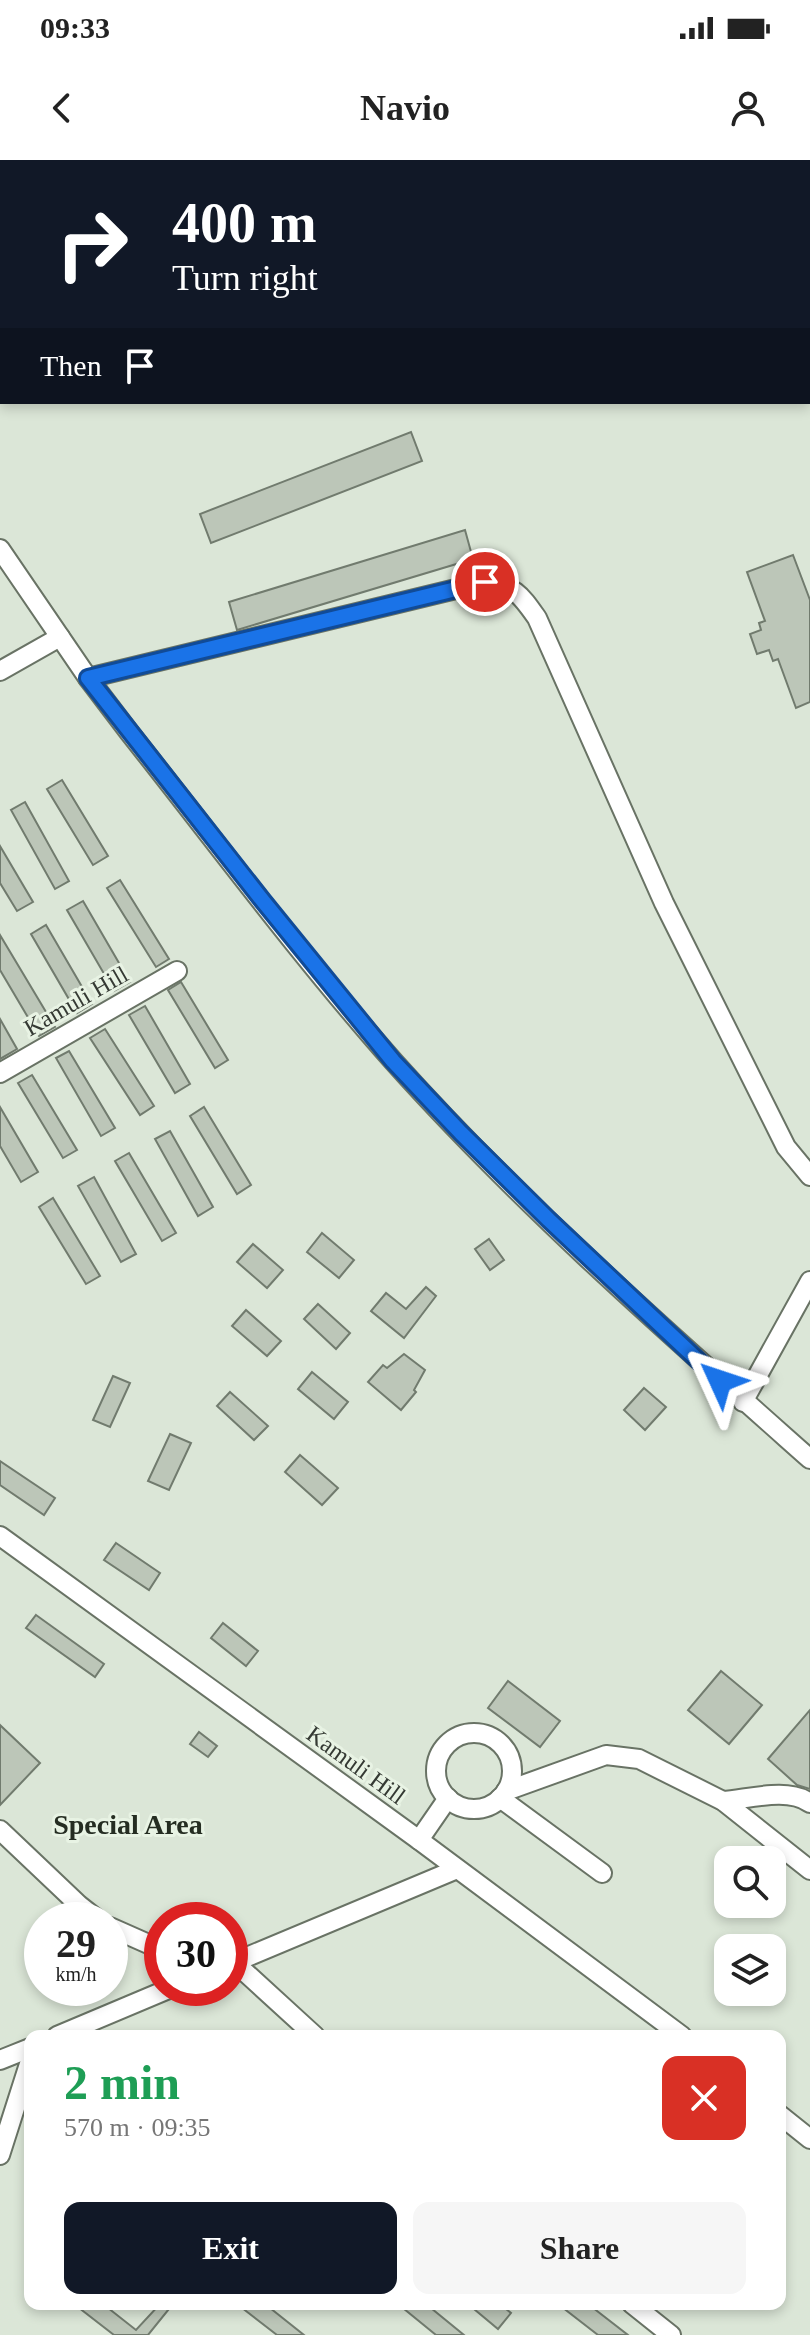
<!DOCTYPE html>
<meta charset="utf-8">
<style>
body{margin:0;font-family:"Times New Roman",serif;background:#f6f6f6;color:#222;height:100vh;display:flex;flex-direction:column;font-size:30px;white-space:nowrap}
*{box-sizing:border-box;margin:0}
p{font-size:26px;color:#767676}
.icon{flex:none;width:44px;height:44px;fill:none;stroke:currentColor;stroke-width:2;stroke-linecap:round;stroke-linejoin:round}
.map{position:relative;flex:1;overflow:hidden}
.side{position:absolute;left:24px;top:1870px;width:762px;height:280px;display:flex;flex-direction:column;background:#fff;border-radius:16px;box-shadow:0 4px 12px #0003}
.side>*{flex:none}
.hud{position:absolute;left:0px;top:0px;width:810px;height:244px;box-shadow:0 4px 12px #0003;background:#111827;color:#fff;overflow:hidden}
.controls{position:absolute;left:714px;top:1686px;display:grid;gap:16px}
.controls a{display:grid;place-items:center;width:72px;height:72px;border-radius:16px;background:#fff;box-shadow:0 4px 12px #0003;font-size:40px}
.speed{position:absolute;left:24px;top:1742px;display:flex;gap:16px;font-size:40px;font-weight:700;text-align:center}
.speed>*{display:grid;place-content:center;width:104px;height:104px;border-radius:50%;background:#fff;box-shadow:0 4px 12px #0003;line-height:1}
.speed small{font-size:20px;font-weight:400}
.speed .limit{border:12px solid #d22;background:#fff;color:#111}
.pin{position:absolute;display:grid;place-items:center;width:68px;height:68px;color:#fff;margin:-34px;border:4px solid #fff;border-radius:50%;box-shadow:0 2px 8px #0007}
.me{position:absolute;width:88px;margin:-44px;rotate:312deg;stroke-linejoin:round;filter:drop-shadow(0 0 6px #0008)}
.turn{display:flex;align-items:center;gap:28px;height:168px;padding:0 40px;font-size:36px}
.turn .icon{width:104px;height:104px;stroke-width:2.5}
.turn b{display:block;font-size:56px;line-height:68px}
.then{display:flex;align-items:center;height:76px;padding:0 40px;background:#0003;gap:16px;font-size:30px}
.round{display:grid;place-items:center;flex:none;width:84px;height:84px;border-radius:16px;background:#f6f6f6}
.summary{display:flex;align-items:center;justify-content:space-between;height:136px;padding:0 40px}
h1{font-size:48px;font-weight:600;line-height:60px;color:#1e9e55}
.primary-button{display:flex;gap:16px;margin-top:auto;padding:16px 40px}
.primary-button a{flex:1;height:92px;border-radius:16px;background:#111827;color:#fff;font-size:32px;font-weight:600;line-height:92px;text-align:center}
.primary-button a+a{background:#f6f6f6;color:#222}
.status{display:flex;justify-content:space-between;align-items:center;height:56px;padding:0 40px;background:#fff;direction:ltr}
.status svg{height:22px;fill:currentColor}
header{display:flex;justify-content:space-between;align-items:center;height:104px;padding:0 40px;background:#fff;font-size:36px;font-weight:600}
.map>svg:first-child{display:block}
</style>
<div class="status"><b>09:33</b><svg viewBox="0 0 49 12"><path d="M0 12V9h3v3zM5 12V6h3v6zM10 12V3h3v9zM15 12V0h3v12zM26 1h20v11H26zM47 4h2v5h-2z"/></svg></div>
<header><svg class="icon" aria-label="back" viewBox="0 0 24 24"><path d="M15 5l-7 7 7 7"/></svg>Navio<svg class="icon" aria-label="person" viewBox="0 0 24 24"><circle cx="12" cy="8" r="4"/><path d="M4 21q1-7 8-7t8 7"/></svg></header>
<div class="map">
<svg width="810" height="2175" viewBox="0 0 810 2175">
<rect width="100%" height="100%" fill="#dbe6d7"/>
<g fill="#bcc6b8" stroke="#717b6e" stroke-width="2">
<polygon points="411,272 422,301 211,383 200,354"/>
<polygon points="465,370 473,399 237,470 229,442"/>
<polygon points="793,395 810,440 810,542 796,548 778,499 773,501 769,490 757,494 750,474 761,470 759,463 765,461 747,412"/>
<polygon points="62,620 108,696 93,705 47,629"/>
<polygon points="25,642 69,721 55,729 11,650"/>
<polygon points="0,686 33,742 17,751 0,723"/>
<polygon points="120,720 169,799 156,807 107,728"/>
<polygon points="83,741 130,822 114,831 67,750"/>
<polygon points="46,765 92,844 77,853 31,774"/>
<polygon points="0,775 55,867 39,876 0,810"/>
<polygon points="181,822 228,900 215,908 168,830"/>
<polygon points="145,846 190,924 175,933 129,855"/>
<polygon points="0,859 17,889 0,899"/>
<polygon points="105,869 154,946 140,955 90,878"/>
<polygon points="69,891 115,968 101,976 56,898"/>
<polygon points="32,915 77,990 63,998 18,923"/>
<polygon points="0,947 38,1012 21,1022 0,986"/>
<polygon points="204,947 251,1025 237,1034 190,956"/>
<polygon points="170,971 213,1047 198,1056 155,979"/>
<polygon points="129,993 176,1073 162,1081 115,1001"/>
<polygon points="94,1017 136,1094 121,1102 78,1026"/>
<polygon points="53,1038 100,1116 86,1124 39,1047"/>
<polygon points="322,1073 354,1100 339,1118 307,1092"/>
<polygon points="489,1079 504,1100 490,1110 475,1089"/>
<polygon points="253,1084 283,1110 267,1128 237,1102"/>
<polygon points="426,1127 436,1136 404,1178 371,1151 386,1133 406,1149"/>
<polygon points="318,1144 350,1173 336,1189 304,1159"/>
<polygon points="246,1150 281,1181 267,1196 232,1166"/>
<polygon points="404,1194 425,1210 414,1230 416,1232 401,1250 368,1222 383,1205 387,1208"/>
<polygon points="312,1212 348,1242 334,1259 298,1229"/>
<polygon points="113,1216 130,1223 110,1267 93,1260"/>
<polygon points="644,1228 666,1247 645,1270 624,1250"/>
<polygon points="230,1232 268,1266 254,1280 217,1246"/>
<polygon points="170,1274 191,1283 169,1330 148,1321"/>
<polygon points="300,1295 338,1328 322,1345 285,1312"/>
<polygon points="0,1301 55,1338 44,1355 0,1325"/>
<polygon points="116,1383 160,1413 149,1430 104,1400"/>
<polygon points="36,1455 104,1504 95,1517 26,1468"/>
<polygon points="223,1463 258,1491 246,1506 211,1478"/>
<polygon points="721,1511 762,1545 729,1584 688,1550"/>
<polygon points="508,1521 560,1561 540,1587 488,1548"/>
<polygon points="810,1550 810,1629 797,1625 768,1599"/>
<polygon points="0,1565 40,1603 0,1645"/>
<polygon points="199,1572 217,1586 208,1597 190,1584"/>
<polygon points="74,2144 103,2144 136,2170 160,2144 173,2144 148,2175 114,2175"/>
<polygon points="237,2144 265,2144 304,2175 277,2175"/>
<polygon points="398,2144 426,2144 464,2175 436,2175"/>
<polygon points="468,2144 500,2144 511,2153 498,2169"/>
<polygon points="558,2144 588,2144 628,2175 598,2175"/>
</g>
<g fill="none" stroke-linecap="round" stroke-linejoin="round">
<g stroke="#697365" stroke-width="22">
<g id="minor">
<path d="M 0,389 L 88,518 L 129,572 C 216,682 301,797 394,902 C 522,1045 667,1172 810,1299"/>
<polyline points="0,511 60,477"/>
<path d="M 88,518 L 485,422 C 515,426 520,434 537,458 L 664,743 L 786,987 L 810,1016"/>
<polyline points="0,913 177,811"/>
<polyline points="743,1242 810,1121"/>
<polyline points="0,1376 419,1680 682,1876"/>
<circle cx="474" cy="1611" r="38"/>
<polyline points="506,1631 606,1595 639,1599 723,1641 810,1710"/>
<polyline points="500,1638 602,1713"/>
<path d="M 723,1641 C 749,1639 788,1627 810,1643"/>
<polyline points="0,1670 79,1745 98,1760"/>
<polyline points="419,1680 448,1638"/>
<polyline points="110,1767 162,1790"/>
<polyline points="234,1802 315,1876"/>
<polyline points="230,1804 457,1709"/>
<polyline points="57,1876 171,1828"/>
<polyline points="0,1900 30,1888"/>
<polyline points="780,1955 810,1979"/>
<polyline points="0,1995 30,1901"/>
<polyline points="632,2144 671,2175"/>
</g>
</g>
<use href="#minor" stroke="#fff" stroke-width="18"/>
</g>
<g fill="none" stroke-linecap="round" stroke-linejoin="round">
<g stroke="#114b97" stroke-width="20">
<polyline id="route" points="485,422 88,518 263,741 393,901 461,973 549,1060 720,1221"/>
</g>
<use href="#route" stroke="#1a73e8" stroke-width="14"/>
</g>
<g text-anchor="middle" stroke-width="6" stroke-linejoin="round" paint-order="stroke">
<g font-size="24" fill="#353a34" stroke="#e8f3e4">
<text transform="translate(76 841) rotate(-30)" y="8">Kamuli Hill</text>
<text transform="translate(356 1605) rotate(36)" y="8">Kamuli Hill</text>
</g>
<g font-size="28" font-weight="bold" fill="#252d22" stroke="#e8f3e4">
<text x="128" y="1674">Special Area</text>
</g>
</g>
</svg>
<div class="controls">
<a><svg class="icon" aria-label="search" viewBox="0 0 24 24"><circle cx="10" cy="10" r="6"/><path d="M15 15l6 6"/></svg></a>
<a><svg class="icon" aria-label="layers" viewBox="0 0 24 24"><path d="M12 4l9 5-9 5-9-5zM3 14l9 5 9-5"/></svg></a>
</div>
<div class="speed"><div>29<small>km/h</small></div><div class="limit">30</div></div>
<div class="pin" style="left:485px;top:422px;background:#d93025"><svg class="icon" aria-label="arrive" viewBox="0 0 24 24"><path d="M6 21V4h12l-3 4 3 4H6"/></svg></div>
<svg class="me" style="left:720px;top:1221px" viewBox="-20 -20 40 40"><path d="M0-17L14 15 0 8-14 15z" fill="#1a73e8" stroke="#fff" stroke-width="4"/></svg>
<div class="hud">
<div class="turn"><svg class="icon" aria-label="right" viewBox="0 0 24 24"><path d="M7 20v-9h11M14 6l5 5-5 5"/></svg><div><b>400 m</b>Turn right</div></div>
<div class="then">Then<svg class="icon" aria-label="arrive" viewBox="0 0 24 24"><path d="M6 21V4h12l-3 4 3 4H6"/></svg></div>
</div>
<section class="side">
<div class="summary"><div><h1>2 min</h1><p>570 m · 09:35</p></div><a class="round" style="background:#d93025;color:#fff"><svg class="icon" aria-label="close" viewBox="0 0 24 24"><path d="M6 6l12 12M18 6L6 18"/></svg></a></div>
<div class="primary-button"><a>Exit</a><a>Share</a></div>
</section>
</div>
